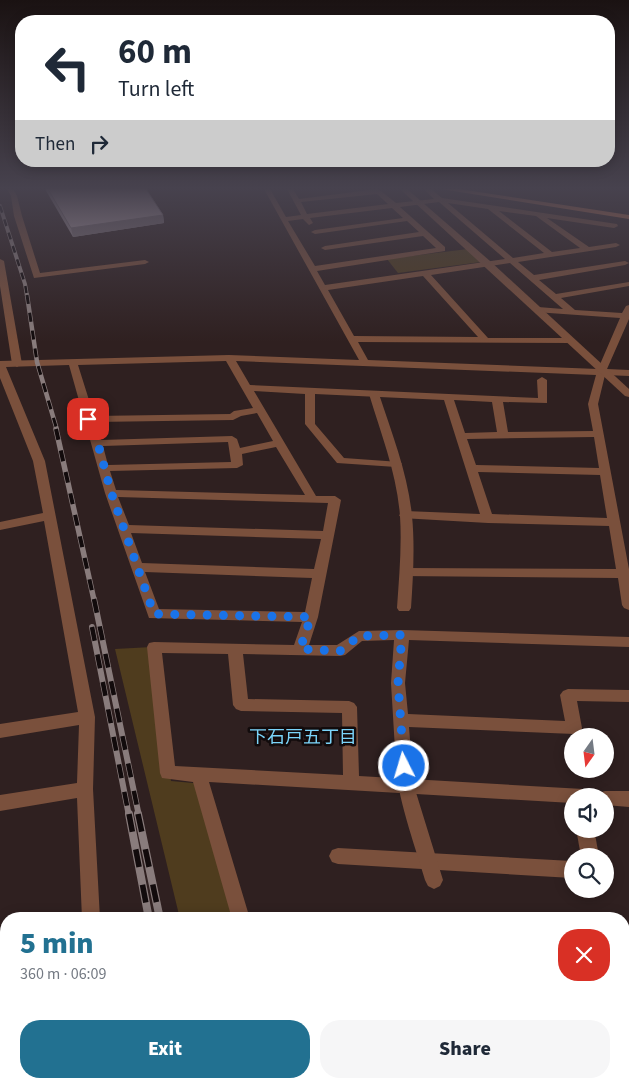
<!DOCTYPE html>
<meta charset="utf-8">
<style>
body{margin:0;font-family:"Source Sans 3","Noto Sans JP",sans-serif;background:#f6f6f7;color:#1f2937;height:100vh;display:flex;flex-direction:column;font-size:19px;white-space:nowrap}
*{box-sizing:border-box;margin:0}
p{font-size:16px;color:#747a83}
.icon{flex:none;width:28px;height:28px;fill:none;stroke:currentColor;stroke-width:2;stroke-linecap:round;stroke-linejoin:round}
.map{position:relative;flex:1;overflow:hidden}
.drawer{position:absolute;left:0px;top:912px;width:630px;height:176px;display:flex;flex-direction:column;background:#fff;border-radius:20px 20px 0 0;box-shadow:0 2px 12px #0003}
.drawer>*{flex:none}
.hud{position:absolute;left:15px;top:15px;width:600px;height:152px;border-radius:20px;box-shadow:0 2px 12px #0003;background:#fff;color:#1f2937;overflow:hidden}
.needle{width:32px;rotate:194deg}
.tools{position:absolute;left:564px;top:728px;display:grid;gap:10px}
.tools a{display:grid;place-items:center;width:50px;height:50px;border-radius:50%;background:#fff;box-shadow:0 2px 12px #0003;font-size:25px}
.pin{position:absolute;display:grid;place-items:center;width:42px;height:42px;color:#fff;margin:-21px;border-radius:10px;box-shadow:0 2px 8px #0006}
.me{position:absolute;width:55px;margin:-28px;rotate:355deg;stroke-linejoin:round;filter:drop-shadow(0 0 4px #0008)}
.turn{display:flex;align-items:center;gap:18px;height:105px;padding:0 20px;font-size:22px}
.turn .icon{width:65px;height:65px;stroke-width:2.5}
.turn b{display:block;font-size:35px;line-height:42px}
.then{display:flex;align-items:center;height:48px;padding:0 20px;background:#0003;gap:10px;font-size:19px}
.round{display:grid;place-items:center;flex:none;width:52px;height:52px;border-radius:20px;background:#f6f6f7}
.summary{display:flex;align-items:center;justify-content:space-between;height:85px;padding:0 20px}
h1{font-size:30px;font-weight:800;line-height:38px;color:#227191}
.primary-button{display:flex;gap:10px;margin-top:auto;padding:10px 20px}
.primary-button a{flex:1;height:58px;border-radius:20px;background:#227191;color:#fff;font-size:20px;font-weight:800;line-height:58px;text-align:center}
.primary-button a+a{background:#f6f6f7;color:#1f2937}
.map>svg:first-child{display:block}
</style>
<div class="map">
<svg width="629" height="1088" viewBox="0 0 629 1088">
<rect width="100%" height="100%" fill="#2f2020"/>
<g fill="#4f3c1e">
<polygon points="468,249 481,262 398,273 387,259"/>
<polygon points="152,647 171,781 204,784 239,919 180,919 115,649"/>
<polygon points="369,1082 371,1088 221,1088 220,1083"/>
</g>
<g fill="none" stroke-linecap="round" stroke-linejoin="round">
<g fill="#7a503c" fill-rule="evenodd">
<polygon points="7,189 13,189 17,196 22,216 40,273 145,260 149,262 145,264 34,278 14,216 11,196"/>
<path d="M 264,189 L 270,189 L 286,217 L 301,215 L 287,189 L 293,189 L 299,199 L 377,189 L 381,191 L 396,203 L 434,199 L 424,189 L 431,189 L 442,198 L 617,224 L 618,226 L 614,228 L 547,218 L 589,247 L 616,243 L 620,245 L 616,247 L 518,262 L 534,275 L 625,261 L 629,263 L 625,265 L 539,280 L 556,294 L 629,282 L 629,286 L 561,298 L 575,310 L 622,313 L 626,306 L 629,305 L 629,319 L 607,369 L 629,370 L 629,376 L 605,375 L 598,404 L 629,569 L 629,610 L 624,608 L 622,605 L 618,578 L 401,576 L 400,573 L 401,570 L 406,568 L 616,569 L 609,526 L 488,523 L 401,518 L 399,515 L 405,511 L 480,514 L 444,400 L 315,394 L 315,424 L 344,458 L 400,462 L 402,464 L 396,467 L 337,463 L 305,424 L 305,394 L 254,391 L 316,496 L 335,496 L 341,500 L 318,617 L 309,645 L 337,645 L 359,631 L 402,630 L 629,637 L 629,647 L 409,640 L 405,683 L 408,714 L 565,721 L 560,695 L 563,691 L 568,689 L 629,690 L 629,702 L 577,701 L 582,728 L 580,733 L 574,734 L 409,727 L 412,766 L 410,771 L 404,773 L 398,771 L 396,766 L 391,683 L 394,640 L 362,641 L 345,655 L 340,656 L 243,654 L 248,699 L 349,701 L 354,703 L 357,707 L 359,776 L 583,789 L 589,791 L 591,796 L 572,796 L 572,803 L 209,782 L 250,919 L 232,919 L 193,782 L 162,778 L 160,773 L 147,647 L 149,643 L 154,642 L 294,645 L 302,622 L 149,618 L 105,493 L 69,365 L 6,367 L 45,461 L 95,717 L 93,789 L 100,919 L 82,919 L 77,798 L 0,811 L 0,795 L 77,783 L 79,725 L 0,738 L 0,724 L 78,712 L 44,521 L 0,530 L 0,522 L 43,513 L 33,461 L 0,378 L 0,361 L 229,355 L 359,360 ZM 377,194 L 388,204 L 307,214 L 301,202 ZM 439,202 L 505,259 L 325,285 L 317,271 L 445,251 L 445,247 L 400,207 ZM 448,203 L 488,209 L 544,253 L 513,258 ZM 392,208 L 403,218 L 315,230 L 311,232 L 315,234 L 407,221 L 419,232 L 325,246 L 321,248 L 325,250 L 423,236 L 436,248 L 315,266 L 288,221 L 303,219 L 309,225 L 313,223 L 310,218 ZM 499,211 L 536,216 L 580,248 L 552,252 ZM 510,263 L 563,309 L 538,307 L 535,308 L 535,312 L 620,318 L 598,369 L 368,360 L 358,342 L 573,343 L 575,341 L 570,338 L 488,338 L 431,275 ZM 423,276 L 478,337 L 354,336 L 328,290 ZM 226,361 L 253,408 L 234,411 L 230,414 L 94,416 L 78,365 ZM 236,361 L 596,375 L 588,404 L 593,431 L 508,432 L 503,402 L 547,403 L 547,380 L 542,377 L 537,380 L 538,398 L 250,385 ZM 454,400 L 492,402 L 497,432 L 465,433 ZM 257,413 L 273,441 L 240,448 L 237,439 L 232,436 L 101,440 L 95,422 L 233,420 L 241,416 ZM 594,437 L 599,468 L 476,465 L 467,439 ZM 228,442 L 231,462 L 108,465 L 103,446 ZM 276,447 L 305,495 L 116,490 L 110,471 L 237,468 L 243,465 L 242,454 ZM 478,472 L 600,475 L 607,518 L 492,514 ZM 118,497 L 328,503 L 323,531 L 129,525 ZM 131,533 L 321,539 L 314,569 L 142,563 ZM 145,572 L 312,578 L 305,612 L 159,609 ZM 162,653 L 228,654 L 233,705 L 236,709 L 241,711 L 342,713 L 343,775 L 175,766 Z"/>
<polygon points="605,791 629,791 629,807 605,805 605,796 597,796 599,793"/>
<polygon points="576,829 594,829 599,856 581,856"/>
<polygon points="338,848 572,861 572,878 338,864 332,862 329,856 332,850"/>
<rect x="624" y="973" width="5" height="20"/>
<rect x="0" y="1000" width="6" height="20"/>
<rect x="624" y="1029" width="5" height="20"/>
<polygon points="6,1064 6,1082 14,1082 0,1087 0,1065"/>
<rect x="84" y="1082" width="22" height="6"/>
<polygon points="378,1082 400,1082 402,1088 380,1088"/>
</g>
<g fill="#7a503c" fill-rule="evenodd">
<polygon points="400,189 407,189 490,261 629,389 629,397 625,396"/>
<polygon points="0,259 4,261 22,364 17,367 12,364 0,286"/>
<path d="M 374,391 L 379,394 C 392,434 408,474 412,516 C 415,546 413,578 411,608 L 409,611 L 399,611 L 397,608 C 399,578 402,547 400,516 C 397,474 381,434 369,394 Z"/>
<path d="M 404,759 L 410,761 L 414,786 L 443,880 L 440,886 L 434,889 L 428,886 L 425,880 C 419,858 390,778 398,761 Z"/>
</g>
<polygon fill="#d0784e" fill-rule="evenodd" points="441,189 459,189 629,215 629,219"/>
<g stroke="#897c7c" stroke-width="4">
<polyline id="rail-far4" points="0,206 25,284 27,296"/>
</g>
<g stroke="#897c7c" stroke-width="4.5">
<polyline id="rail-far3" points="27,295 37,362 57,430"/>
</g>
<g stroke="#897c7c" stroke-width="5.5">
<polyline id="rail-far2" points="56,429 94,600"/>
</g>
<g stroke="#897c7c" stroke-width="6">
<g id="rail-far1">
<polyline points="94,599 139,816"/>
<polyline points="92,627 129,816"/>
</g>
</g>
<g stroke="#897c7c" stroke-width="8">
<g id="rail">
<polyline points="129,814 149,919"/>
<polyline points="138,814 160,919"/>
<polyline points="182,1082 183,1088"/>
<polyline points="194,1082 195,1088"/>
</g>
</g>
<use href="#rail-far4" stroke="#120b0c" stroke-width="2.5" stroke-dasharray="7" stroke-linecap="butt"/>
<use href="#rail-far3" stroke="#120b0c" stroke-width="3" stroke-dasharray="9" stroke-linecap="butt"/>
<use href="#rail-far2" stroke="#120b0c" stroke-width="4" stroke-dasharray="11" stroke-linecap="butt"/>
<use href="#rail-far1" stroke="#120b0c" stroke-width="4.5" stroke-dasharray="14" stroke-linecap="butt"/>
<use href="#rail" stroke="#120b0c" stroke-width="5.5" stroke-dasharray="18" stroke-linecap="butt"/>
</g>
<polygon fill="#a3949c" points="45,189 146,189 163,215 164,223 73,237"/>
<polygon fill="#85787f" points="163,215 164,223 73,237 71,228"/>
<polygon fill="#beacb5" stroke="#85787f" points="48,189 146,189 163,215 71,228"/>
<linearGradient id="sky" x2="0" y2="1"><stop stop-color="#1a1212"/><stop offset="0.55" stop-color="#47424e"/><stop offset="1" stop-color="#47424e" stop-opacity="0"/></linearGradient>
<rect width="629" height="342" fill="url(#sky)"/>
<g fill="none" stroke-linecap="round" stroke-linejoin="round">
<polyline stroke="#1a73e8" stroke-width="9" stroke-dasharray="0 16.2" points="88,419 98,444 111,492 154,614 311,617 300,649 340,651 359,636 402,635 398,683 404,766"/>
</g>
<g text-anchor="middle" stroke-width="5" stroke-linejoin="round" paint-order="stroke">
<g font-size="18" fill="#7bd4f9" stroke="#120b0c">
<text x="303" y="743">下石戸五丁目</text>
</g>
</g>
</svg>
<div class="tools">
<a><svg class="needle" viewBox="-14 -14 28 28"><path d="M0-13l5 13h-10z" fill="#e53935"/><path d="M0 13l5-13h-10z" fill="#747a83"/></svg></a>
<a><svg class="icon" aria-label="sound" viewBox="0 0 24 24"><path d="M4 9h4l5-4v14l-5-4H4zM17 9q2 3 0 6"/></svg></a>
<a><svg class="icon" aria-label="search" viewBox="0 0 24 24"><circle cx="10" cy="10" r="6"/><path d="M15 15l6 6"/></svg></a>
</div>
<div class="pin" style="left:88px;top:419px;background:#d93025"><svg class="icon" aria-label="arrive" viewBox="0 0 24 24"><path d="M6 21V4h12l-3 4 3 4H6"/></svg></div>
<svg class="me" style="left:404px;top:766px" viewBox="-20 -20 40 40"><circle r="17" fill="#1a73e8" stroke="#fff" stroke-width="3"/><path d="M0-11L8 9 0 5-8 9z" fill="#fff"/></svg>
<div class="hud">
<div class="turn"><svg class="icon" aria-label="left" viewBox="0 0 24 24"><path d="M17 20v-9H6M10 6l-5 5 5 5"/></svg><div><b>60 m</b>Turn left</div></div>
<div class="then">Then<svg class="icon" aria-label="right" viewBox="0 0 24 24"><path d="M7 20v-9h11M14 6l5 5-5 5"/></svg></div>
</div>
<section class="drawer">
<div class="summary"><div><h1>5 min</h1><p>360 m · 06:09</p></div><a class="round" style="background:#d93025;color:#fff"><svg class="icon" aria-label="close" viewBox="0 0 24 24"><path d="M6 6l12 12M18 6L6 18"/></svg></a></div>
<div class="primary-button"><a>Exit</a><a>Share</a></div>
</section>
</div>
